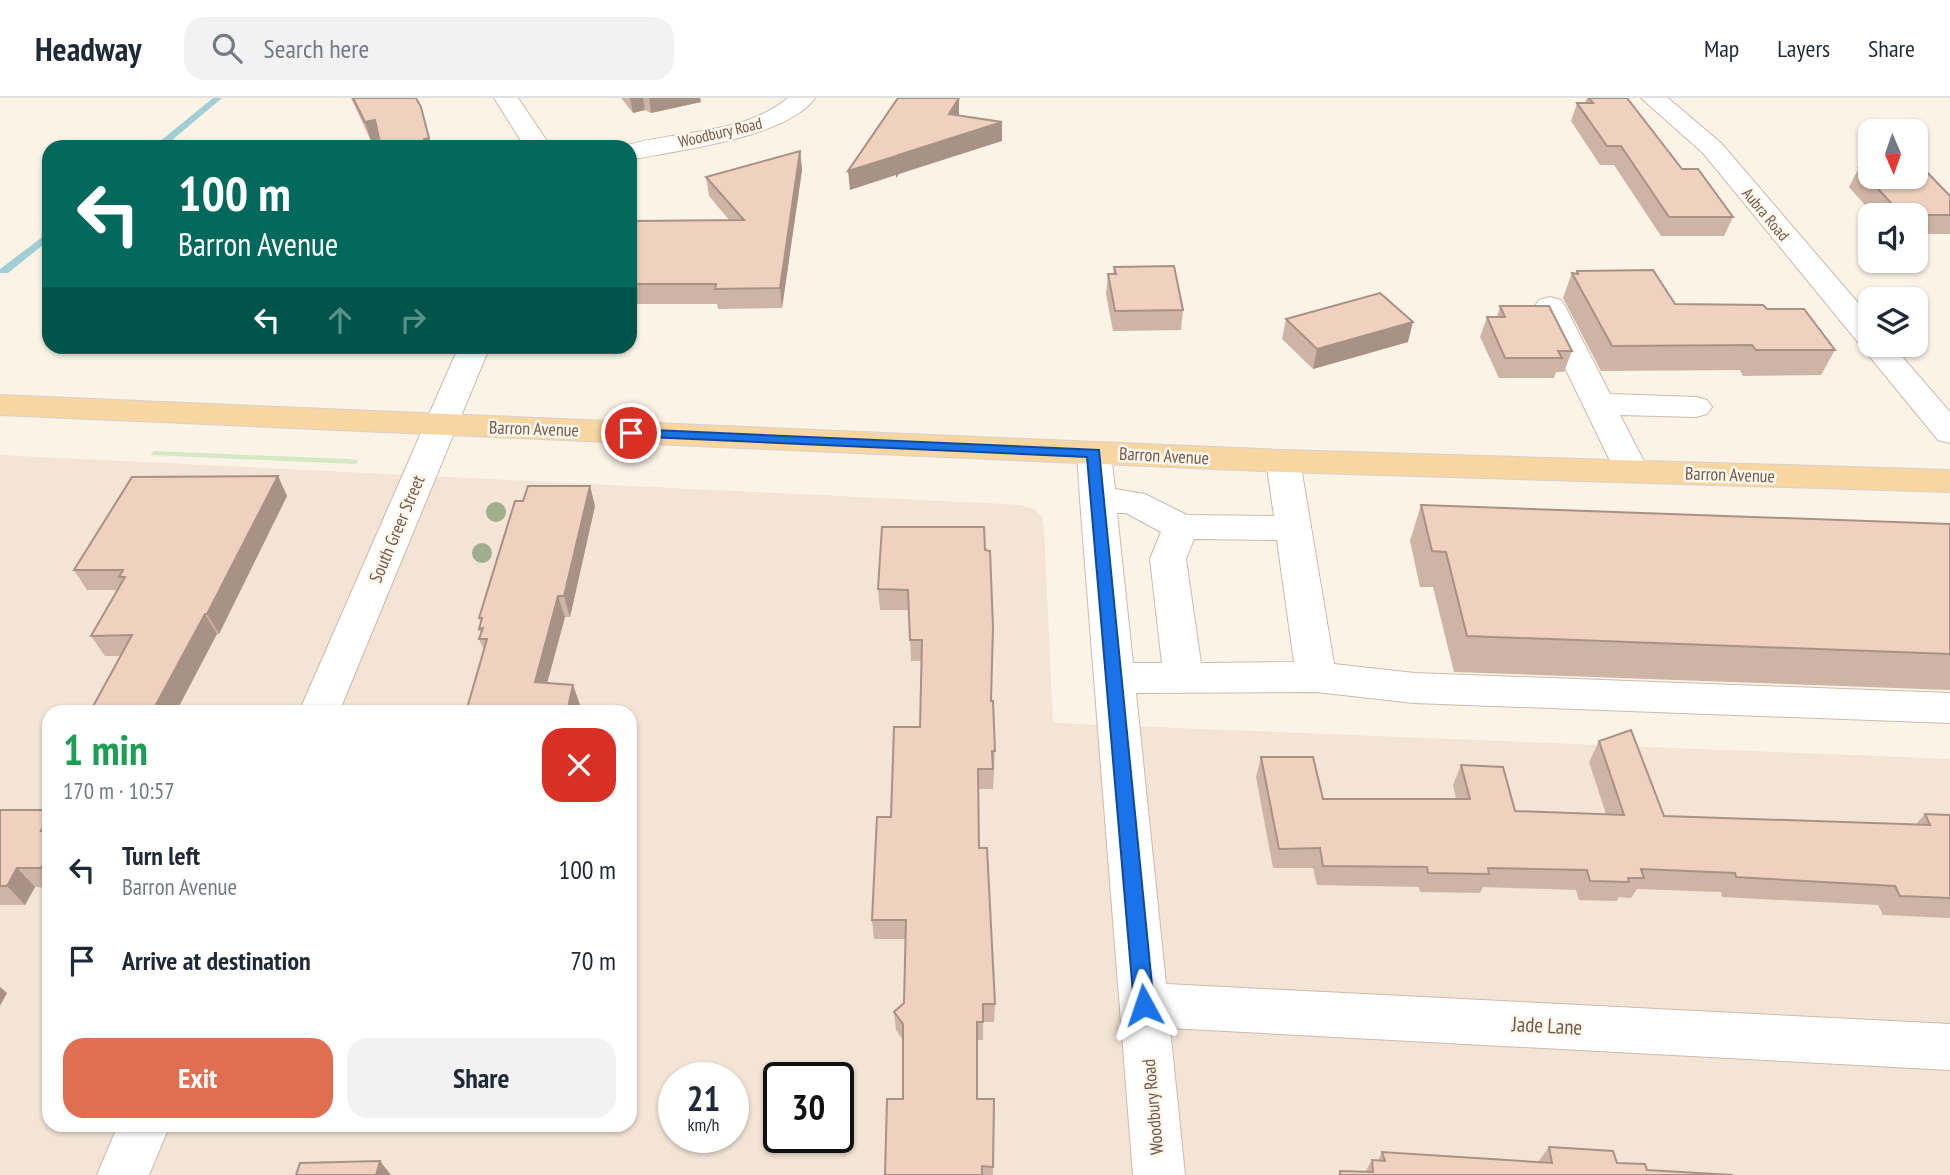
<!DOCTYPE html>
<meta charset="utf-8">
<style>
body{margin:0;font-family:"PT Sans Narrow",sans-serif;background:#f2f2f3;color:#1f2937;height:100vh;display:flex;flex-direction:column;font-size:26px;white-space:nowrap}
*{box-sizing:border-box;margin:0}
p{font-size:23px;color:#747a83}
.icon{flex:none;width:38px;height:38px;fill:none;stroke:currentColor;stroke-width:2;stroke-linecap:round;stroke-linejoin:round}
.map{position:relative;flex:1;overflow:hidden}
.side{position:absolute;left:42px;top:607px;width:595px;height:427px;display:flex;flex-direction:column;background:#fff;border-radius:21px;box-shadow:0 2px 5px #0004}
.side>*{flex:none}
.hud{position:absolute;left:42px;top:42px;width:595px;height:214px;border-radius:21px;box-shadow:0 2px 5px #0004;background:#00695c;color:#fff;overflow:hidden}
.needle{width:46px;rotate:178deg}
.controls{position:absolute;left:1858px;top:21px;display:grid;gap:14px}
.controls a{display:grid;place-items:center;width:70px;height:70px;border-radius:14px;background:#fff;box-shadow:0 2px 5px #0004;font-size:35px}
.speed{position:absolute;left:658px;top:964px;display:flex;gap:14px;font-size:35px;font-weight:700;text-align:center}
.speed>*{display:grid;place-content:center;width:91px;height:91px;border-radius:50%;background:#fff;box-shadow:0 2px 5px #0004;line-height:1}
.speed small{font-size:18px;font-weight:400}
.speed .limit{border:4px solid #111;border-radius:10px;background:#fff;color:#111}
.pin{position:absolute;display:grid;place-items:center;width:60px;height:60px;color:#fff;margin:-30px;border:4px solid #fff;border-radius:50%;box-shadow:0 2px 7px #0007}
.me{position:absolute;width:77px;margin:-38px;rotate:355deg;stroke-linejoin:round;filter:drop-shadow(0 0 5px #0008)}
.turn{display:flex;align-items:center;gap:24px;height:147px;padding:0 21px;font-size:32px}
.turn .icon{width:91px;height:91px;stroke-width:2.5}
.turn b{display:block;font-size:49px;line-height:60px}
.lanes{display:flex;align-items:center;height:66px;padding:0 21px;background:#0003;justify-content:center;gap:35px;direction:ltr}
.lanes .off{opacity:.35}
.round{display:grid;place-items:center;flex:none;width:74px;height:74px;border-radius:21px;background:#f2f2f3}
.summary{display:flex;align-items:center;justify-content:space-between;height:119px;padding:0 21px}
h1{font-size:42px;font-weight:700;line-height:52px;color:#1e9e55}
.button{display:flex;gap:14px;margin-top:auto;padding:14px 21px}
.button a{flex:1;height:80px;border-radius:21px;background:#e06e50;color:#fff;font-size:28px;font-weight:700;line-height:80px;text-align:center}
.button a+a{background:#f2f2f3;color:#1f2937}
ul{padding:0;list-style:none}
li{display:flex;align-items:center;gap:21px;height:91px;padding:0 21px}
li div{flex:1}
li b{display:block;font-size:26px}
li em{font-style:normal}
header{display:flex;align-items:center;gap:42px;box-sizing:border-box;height:98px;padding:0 35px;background:#fff;border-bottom:2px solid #e0e1e3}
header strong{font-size:33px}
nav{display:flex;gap:38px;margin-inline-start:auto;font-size:24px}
.search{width:490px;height:63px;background:#f2f2f3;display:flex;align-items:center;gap:18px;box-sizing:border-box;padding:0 24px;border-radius:21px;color:#747a83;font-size:26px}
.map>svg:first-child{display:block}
</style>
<header>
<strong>Headway</strong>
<div class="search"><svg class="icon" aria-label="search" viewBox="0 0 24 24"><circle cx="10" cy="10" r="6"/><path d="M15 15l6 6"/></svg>Search here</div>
<nav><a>Map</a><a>Layers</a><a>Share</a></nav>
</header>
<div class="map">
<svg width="1950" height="1077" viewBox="0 0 1950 1077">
<rect width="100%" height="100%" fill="#fbf3e6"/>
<path fill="#f3e4d5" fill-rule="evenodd" d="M 0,357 L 1021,407 L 1035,412 L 1042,420 L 1044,431 L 1053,625 L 1950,661 L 1950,1077 L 0,1077 ZM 49,614 L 630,614 L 630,1027 L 49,1027 ZM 674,980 L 733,980 L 733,1040 L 674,1040 ZM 779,980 L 838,980 L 838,1040 L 779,1040 Z"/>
<polygon fill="#d4e8c5" points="154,353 347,361 358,362 356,366 150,357"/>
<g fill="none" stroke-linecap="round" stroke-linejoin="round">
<g fill="#a2ced6" fill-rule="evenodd">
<polygon points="213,0 222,0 164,49 153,49"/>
<polygon points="49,134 49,142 8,175 0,175 0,171"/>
</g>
<g stroke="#cdbaad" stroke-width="2">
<g id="minor">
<polygon points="494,0 518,0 551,49 525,49"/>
<path d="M 788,0 L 815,0 C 787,40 677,52 630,62 L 630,49 L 621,49 C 674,32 742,38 788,0 Z"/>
<polygon points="1641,0 1668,0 1721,45 1871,220 1871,247 1892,247 1950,314 1950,345 1938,342 1703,55"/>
<polygon points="1550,199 1561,202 1565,208 1610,296 1696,299 1707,302 1712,309 1707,316 1696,319 1620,317 1649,373 1644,381 1632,384 1620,381 1615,373 1535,208 1539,202"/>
<polygon points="459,248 490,248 339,614 299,614"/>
<path d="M 1094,344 L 1106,347 L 1111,355 L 1115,391 L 1145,396 L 1187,417 L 1274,418 L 1266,363 L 1271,355 L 1283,352 L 1295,355 L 1300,363 L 1334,566 L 1414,575 L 1950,595 L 1950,625 L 1414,605 L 1316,594 L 1136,595 L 1166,886 L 1950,926 L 1950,972 L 1170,930 L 1185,1077 L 1133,1077 L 1080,402 L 1077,355 L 1082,347 ZM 1117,415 L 1126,415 L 1161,434 L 1150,461 L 1162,565 L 1133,565 ZM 1194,441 L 1277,442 L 1294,564 L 1201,565 L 1186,461 Z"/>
<polygon points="118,1027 170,1027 149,1077 97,1077"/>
</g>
</g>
<g stroke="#d8d1cd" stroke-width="2">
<polygon id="major" points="0,297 1283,352 1950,372 1950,394 1283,374 0,317"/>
</g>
<use href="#minor" fill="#fff" fill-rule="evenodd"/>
<use href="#major" fill="#f7d6a1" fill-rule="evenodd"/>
</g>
<g fill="#9faf8d">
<circle cx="496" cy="414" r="10"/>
<circle cx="482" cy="455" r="10"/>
</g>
<g fill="#ceb4a4">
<polygon points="351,0 416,0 379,41 371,43"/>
<polygon points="621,0 700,0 701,4 651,15 645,12 633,15"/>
<polygon points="1587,0 1627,0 1682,71 1733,119 1724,138 1661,138 1614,67 1600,67 1571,23 1577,5 1585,5"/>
<polygon points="800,53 802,72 782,210 718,211 717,206 630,206 630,137 730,123 709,98 706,79"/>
<polygon points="1859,70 1950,98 1950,136 1916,136 1916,117 1874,117 1849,89"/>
<polygon points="1114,169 1183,212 1181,232 1113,233 1106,196 1108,176 1113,176"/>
<polygon points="1577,173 1675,206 1767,211 1835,252 1821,277 1743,278 1740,272 1601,273 1563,200 1572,175 1576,175"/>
<polygon points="1500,208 1572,253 1564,274 1556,274 1554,280 1499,280 1480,239 1487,219 1497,219"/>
<polygon points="1286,221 1408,244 1313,271 1282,241"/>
<polygon points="278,378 287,398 219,536 121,558 105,558 91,538 118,492 87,492 74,472"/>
<polygon points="590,388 595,408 570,519 565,519 547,585 573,587 580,607 484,552 479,541 481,536 479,531 481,525 479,520 523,403"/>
<polygon points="1421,407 1950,426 1950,592 1454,574 1433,489 1420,489 1410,443"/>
<polygon points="882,429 991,603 995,653 993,691 978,691 979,750 995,906 994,924 983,924 983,942 977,942 977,1001 994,1001 993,1077 885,1077 903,1001 903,942 896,932 894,914 904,905 906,841 874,841 872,822 891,719 920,629 922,563 911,563 909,512 880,512 878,491"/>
<polygon points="1599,643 1664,718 1916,726 1925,716 1950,717 1950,820 1883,817 1878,807 1722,799 1721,794 1637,791 1631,800 1619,799 1617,803 1579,802 1576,792 1483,789 1480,795 1420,794 1419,789 1317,787 1313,770 1273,770 1256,679 1261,659 1323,701 1456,701 1453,687 1461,667 1515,713 1606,716 1589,664"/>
<polygon points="0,712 49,712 49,790 35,789 25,807 0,807"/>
<polygon points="1549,1049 1647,1072 1733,1077 1338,1077 1340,1073 1365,1074 1372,1062 1378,1062 1382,1054 1538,1064"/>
</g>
<g fill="#a89286">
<polygon points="630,0 643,0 645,12 633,15"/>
<polygon points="649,0 700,0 701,4 651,15"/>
<polygon points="959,0 959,18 949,16"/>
<polygon points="421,9 432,49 426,49"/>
<polygon points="375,22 381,41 371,43 365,24"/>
<polygon points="1002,24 1002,43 899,76 896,80 896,77 850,92 848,73"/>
<polygon points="800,53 802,72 782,210 780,190"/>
<polygon points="1413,224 1408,244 1313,271 1317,251"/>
<polygon points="278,378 287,398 219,536 207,516"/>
<polygon points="590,388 595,408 570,519 564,498"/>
<polygon points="558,498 565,519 542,604 535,584"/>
<polygon points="205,516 217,536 176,614 152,614"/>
<polygon points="573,587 580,607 578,614 567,614"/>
<polygon points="49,720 49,742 41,733"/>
<polygon points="49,757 49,779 41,770"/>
<polygon points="17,770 35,789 25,807 7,788"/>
<polygon points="0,889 7,895 0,908"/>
<polygon points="380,1063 391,1077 376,1077"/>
</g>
<g fill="#f0d1bf" stroke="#a89286" stroke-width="2">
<polygon points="353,0 416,0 421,9 429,40 424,41 426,49 381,49 375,22 365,24"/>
<polygon points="898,0 959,0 949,16 1002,24 898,57 895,61 896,58 848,73"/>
<polygon points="1589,0 1627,0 1682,71 1698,71 1733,119 1669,119 1621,48 1607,48 1577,5 1593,5"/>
<polygon points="800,53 780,190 715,191 716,186 630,186 630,137 634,123 744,122 706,79"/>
<polygon points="1871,69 1871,79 1916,79 1916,69 1922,69 1950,98 1950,117 1902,117 1859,70"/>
<polygon points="1174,168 1183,212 1115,213 1108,176 1116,176 1114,169"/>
<polygon points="1653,172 1675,206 1763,207 1767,211 1804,211 1835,252 1756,252 1752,247 1612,248 1572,175 1578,176 1577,173"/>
<polygon points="1380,195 1413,224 1317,251 1286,221"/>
<polygon points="1500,208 1549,208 1572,253 1558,253 1562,260 1505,260 1487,219 1505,219"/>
<polygon points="278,378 207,516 205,516 152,614 90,614 132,537 91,538 125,479 119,479 123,472 74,472 132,379"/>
<polygon points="528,388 590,388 564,498 558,498 535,584 573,587 567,614 466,614 487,541 479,541 483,530 479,531 482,520 479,520 515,403 523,403"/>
<polygon points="1421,407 1950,426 1950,556 1467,538 1446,454 1432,453"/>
<polygon points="882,429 984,429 985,452 990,453 993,529 991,603 993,603 995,653 992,653 993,671 978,671 979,750 987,750 995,906 983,906 983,924 977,924 977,1001 994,1001 993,1069 982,1068 982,1077 885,1077 887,1001 903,1001 903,926 894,914 904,905 906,822 872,822 877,719 891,719 894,629 920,629 922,542 910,542 908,492 878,491"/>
<polygon points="1631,632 1664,718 1930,727 1925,716 1950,717 1950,800 1900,798 1895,788 1736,779 1735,775 1641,771 1644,780 1628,780 1629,784 1590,783 1587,772 1488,770 1489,776 1428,775 1427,769 1323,768 1320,750 1279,751 1261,659 1313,659 1323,701 1470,701 1461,667 1503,669 1515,713 1624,717 1599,643"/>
<polygon points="0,712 49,712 49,720 41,733 49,733 49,757 41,770 17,770 7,788 0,788"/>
<polygon points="1549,1049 1613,1053 1617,1065 1645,1066 1647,1072 1733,1077 1340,1077 1340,1073 1373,1074 1372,1062 1385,1063 1382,1054 1552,1065"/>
<polygon points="380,1063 376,1077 296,1077 300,1065"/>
</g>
<polygon fill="#1a73e8" stroke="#114b97" stroke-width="2" points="631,331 1099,352 1154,907 1151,913 1144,916 1137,913 1134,907 1087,359 626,338 624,335"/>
<g text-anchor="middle" stroke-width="5" stroke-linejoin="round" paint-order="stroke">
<g font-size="16" fill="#74594c" stroke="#fef7ec">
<text transform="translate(720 34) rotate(-13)" y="6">Woodbury Road</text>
<text transform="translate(1766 116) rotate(50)" y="6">Aubra Road</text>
</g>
<g font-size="18" fill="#74594c" stroke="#fef7ec">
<text transform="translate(534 331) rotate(2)" y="6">Barron Avenue</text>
<text transform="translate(1164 358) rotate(3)" y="6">Barron Avenue</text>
<text transform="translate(1730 377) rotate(2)" y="6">Barron Avenue</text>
<text transform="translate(397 431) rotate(-67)" y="6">South Greer Street</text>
<text transform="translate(1153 1009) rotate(-95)" y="6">Woodbury Road</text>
</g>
<g font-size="21" fill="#74594c" stroke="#fef7ec">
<text transform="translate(1547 928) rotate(3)" y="7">Jade Lane</text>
</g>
</g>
</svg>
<div class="controls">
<a><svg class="needle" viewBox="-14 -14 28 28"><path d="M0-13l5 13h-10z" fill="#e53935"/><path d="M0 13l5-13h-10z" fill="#747a83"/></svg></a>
<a><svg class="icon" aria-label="sound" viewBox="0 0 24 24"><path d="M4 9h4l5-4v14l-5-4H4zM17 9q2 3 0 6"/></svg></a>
<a><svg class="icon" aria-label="layers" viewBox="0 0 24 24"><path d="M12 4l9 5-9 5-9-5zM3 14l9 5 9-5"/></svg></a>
</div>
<div class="speed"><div>21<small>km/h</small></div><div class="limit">30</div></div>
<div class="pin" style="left:631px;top:335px;background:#d93025"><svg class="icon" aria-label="arrive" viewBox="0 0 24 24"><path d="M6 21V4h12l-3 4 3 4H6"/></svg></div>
<svg class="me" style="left:1144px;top:907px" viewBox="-20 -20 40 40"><path d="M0-17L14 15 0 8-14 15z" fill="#1a73e8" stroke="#fff" stroke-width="4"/></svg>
<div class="hud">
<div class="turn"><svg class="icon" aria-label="left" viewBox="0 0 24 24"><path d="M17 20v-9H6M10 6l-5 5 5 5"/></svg><div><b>100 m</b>Barron Avenue</div></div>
<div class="lanes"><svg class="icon" aria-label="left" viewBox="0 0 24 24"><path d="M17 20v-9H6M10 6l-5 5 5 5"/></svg><svg class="icon off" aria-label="ahead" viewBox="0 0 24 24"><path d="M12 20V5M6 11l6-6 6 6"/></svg><svg class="icon off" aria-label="right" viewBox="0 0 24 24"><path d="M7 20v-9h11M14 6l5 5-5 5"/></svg></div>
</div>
<section class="side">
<div class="summary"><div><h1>1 min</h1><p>170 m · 10:57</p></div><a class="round" style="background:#d93025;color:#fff"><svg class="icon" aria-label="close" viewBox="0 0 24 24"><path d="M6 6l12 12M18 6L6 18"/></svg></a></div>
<ul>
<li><svg class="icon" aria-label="left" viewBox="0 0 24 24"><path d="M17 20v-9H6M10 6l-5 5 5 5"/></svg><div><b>Turn left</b><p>Barron Avenue</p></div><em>100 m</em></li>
<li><svg class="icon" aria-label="arrive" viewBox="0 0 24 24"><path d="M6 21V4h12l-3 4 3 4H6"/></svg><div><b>Arrive at destination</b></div><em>70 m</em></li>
</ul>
<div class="button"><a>Exit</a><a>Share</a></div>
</section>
</div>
